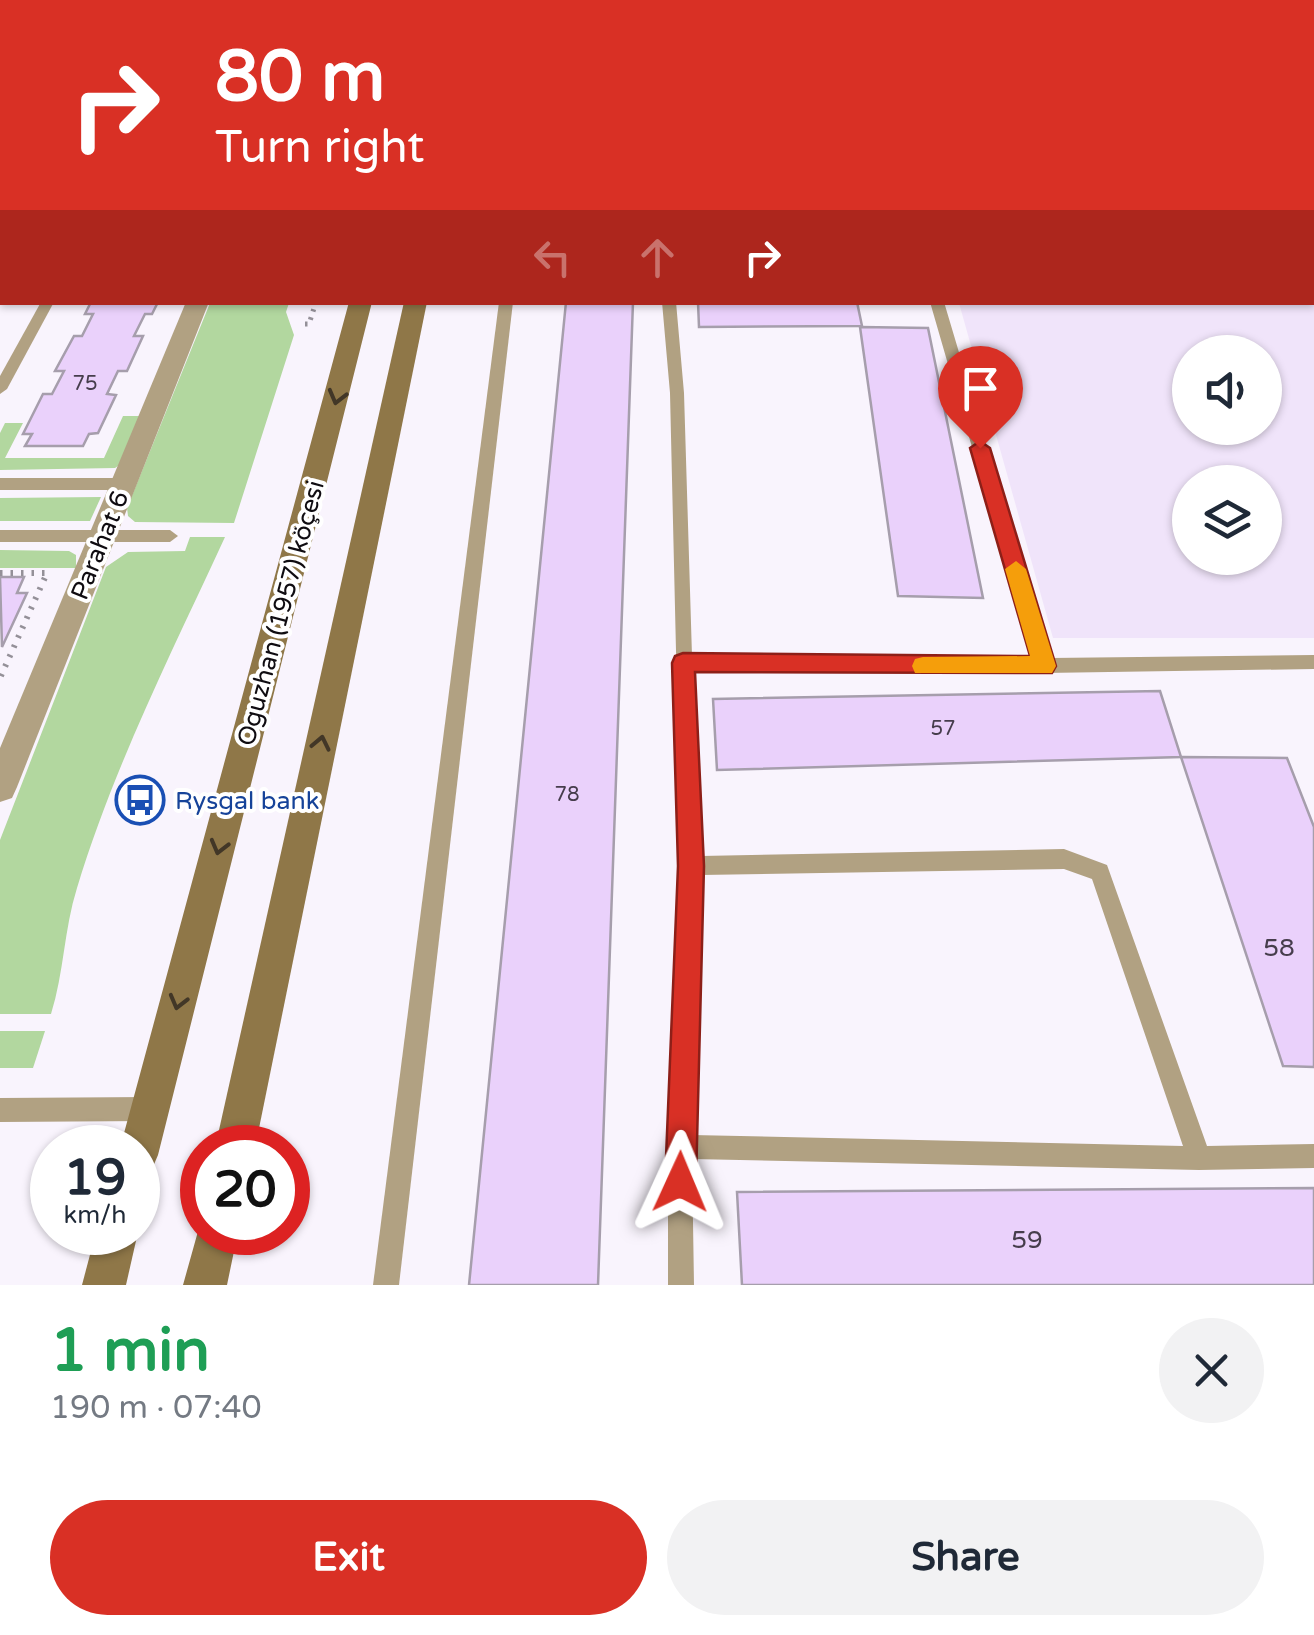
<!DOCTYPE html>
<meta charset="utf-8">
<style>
body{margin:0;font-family:"Varela Round",sans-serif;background:#f2f2f3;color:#1f2937;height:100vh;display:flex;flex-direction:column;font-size:38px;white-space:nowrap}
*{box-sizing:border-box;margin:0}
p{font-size:32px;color:#747a83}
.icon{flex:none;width:55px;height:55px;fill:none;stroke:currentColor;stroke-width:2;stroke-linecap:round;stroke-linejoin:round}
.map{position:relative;height:1285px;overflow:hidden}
.panel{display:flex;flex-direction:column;background:#fff;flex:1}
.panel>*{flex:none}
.top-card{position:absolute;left:0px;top:0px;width:1315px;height:305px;box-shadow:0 2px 8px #0004;background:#d93025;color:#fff;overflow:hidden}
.controls{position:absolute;left:1172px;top:335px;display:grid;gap:20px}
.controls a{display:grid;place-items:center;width:110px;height:110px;border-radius:50%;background:#fff;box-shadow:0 2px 8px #0004;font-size:50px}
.speed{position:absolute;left:30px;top:1125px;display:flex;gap:20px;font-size:50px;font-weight:700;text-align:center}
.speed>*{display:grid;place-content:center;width:130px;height:130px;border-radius:50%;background:#fff;box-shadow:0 2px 8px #0004;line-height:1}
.speed small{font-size:25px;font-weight:400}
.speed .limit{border:15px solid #d22;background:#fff;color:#111}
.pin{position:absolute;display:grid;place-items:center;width:85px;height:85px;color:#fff;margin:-102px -42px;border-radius:50% 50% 50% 0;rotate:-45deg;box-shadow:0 0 10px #0007}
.pin .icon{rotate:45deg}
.me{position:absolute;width:110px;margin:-55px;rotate:1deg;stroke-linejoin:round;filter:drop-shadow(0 0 8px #0008)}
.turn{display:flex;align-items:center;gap:35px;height:210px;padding:0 50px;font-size:45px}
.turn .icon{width:130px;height:130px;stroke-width:2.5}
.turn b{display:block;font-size:70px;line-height:85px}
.lanes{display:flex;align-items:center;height:95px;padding:0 50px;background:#0003;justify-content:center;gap:50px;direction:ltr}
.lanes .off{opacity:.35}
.round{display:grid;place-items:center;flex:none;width:105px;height:105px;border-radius:52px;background:#f2f2f3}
.head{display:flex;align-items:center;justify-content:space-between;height:170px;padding:0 50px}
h1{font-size:60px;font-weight:700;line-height:75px;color:#1e9e55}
.primary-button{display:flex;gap:20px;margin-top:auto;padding:20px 50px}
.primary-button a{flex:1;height:115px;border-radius:60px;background:#d93025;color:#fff;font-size:40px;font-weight:700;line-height:115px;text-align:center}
.primary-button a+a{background:#f2f2f3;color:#1f2937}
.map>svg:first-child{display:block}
</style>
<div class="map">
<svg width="1314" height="1285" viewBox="0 0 1314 1285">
<rect width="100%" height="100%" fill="#f9f4fd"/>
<path fill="#f0e4fa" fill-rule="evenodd" d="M 1314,264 L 1314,638 L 1053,638 L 959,303 L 1312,302 ZM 1190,352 L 1265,352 L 1265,428 L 1190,428 ZM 1190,482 L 1265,482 L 1265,558 L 1190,558 Z"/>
<g fill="#b2d79f">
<polygon points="210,303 289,303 286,312 294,335 234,523 135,522 128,516 127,508"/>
<polygon points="123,416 143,416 121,464 115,468 0,470 0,433 5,423 23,423 5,458 104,458"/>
<polygon points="101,497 90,521 0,521 0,498"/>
<path d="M 190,537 L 225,537 C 172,652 114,766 77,888 C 64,929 64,973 51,1014 L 0,1014 L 0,840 L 106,567 L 128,552 L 185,551 Z"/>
<polygon points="0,550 69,551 76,555 76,568 0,568"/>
<polygon points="0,1031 45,1031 33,1068 0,1068"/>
</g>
<g fill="#ead1fb" stroke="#a69eac" stroke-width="2.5">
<polygon points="91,302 158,302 152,314 145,314 134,336 143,336 127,371 118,371 107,394 116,395 98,433 89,434 83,446 25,446 32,434 23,434 43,394 52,394 64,371 55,371 74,336 82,336 93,314 85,314"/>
<polygon points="566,302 633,302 598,1285 469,1285"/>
<polygon points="698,302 857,302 862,326 699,327"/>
<polygon points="860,327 928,328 983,598 898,596"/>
<polygon points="0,577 24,577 17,593 27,593 2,647"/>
<polygon points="1160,691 1181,757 717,770 713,699"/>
<polygon points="1181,757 1287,758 1314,827 1314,1067 1283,1066"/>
<polygon points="1314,1188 1314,1285 742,1285 737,1192"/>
</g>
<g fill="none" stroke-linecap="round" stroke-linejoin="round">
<polyline stroke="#949098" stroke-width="4" stroke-dasharray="1 5" stroke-linecap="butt" points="51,2 122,2"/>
<polyline stroke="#949098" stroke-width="5" stroke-dasharray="2.5 6" stroke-linecap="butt" points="305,324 309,324 316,302"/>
<polyline stroke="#949098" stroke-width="6" stroke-dasharray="2.5 8" stroke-linecap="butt" points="0,573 47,573 0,678"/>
<g fill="#b1a182" fill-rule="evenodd">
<polygon points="538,0 548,0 548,2 539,2"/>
<polygon points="876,0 886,0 887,2 878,2"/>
<polygon points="1010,0 1020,0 1021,2 1012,2"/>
<polygon points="1223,0 1233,0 1235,2 1225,2"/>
<rect x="1312" y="27" width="2" height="6"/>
<rect x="0" y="86" width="2" height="6"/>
<rect x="1312" y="120" width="2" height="6"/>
<rect x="0" y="158" width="2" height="6"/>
<polygon points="2,198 2,209 0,210 0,199"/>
<rect x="1312" y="249" width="2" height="8"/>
<polygon points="41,302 54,302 7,389 0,394 0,376"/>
<polygon points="499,302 513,302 399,1285 373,1285"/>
<path d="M 662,302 L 676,302 L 684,393 L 692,656 L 1033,658 L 930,302 L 944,302 L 1050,658 L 1314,655 L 1314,669 L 1044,673 L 692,670 L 701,856 L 1064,849 L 1107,865 L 1207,1146 L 1314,1144 L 1314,1168 L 1199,1170 L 692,1159 L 694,1285 L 668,1285 L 668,1147 L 681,866 L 670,393 ZM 1064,869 L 1092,879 L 1183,1146 L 692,1135 L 701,875 Z"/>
<polygon points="0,478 124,478 132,484 124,490 0,490"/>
<polygon points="0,530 170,530 178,536 170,542 0,542"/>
<polygon points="149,1097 157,1101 161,1109 157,1117 149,1121 0,1122 0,1098"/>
</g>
<polygon fill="#b1a182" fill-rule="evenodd" points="186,302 209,302 17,787 12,798 0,802 0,748"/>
<g fill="#8f7748" fill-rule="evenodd">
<rect x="472" y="0" width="16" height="2"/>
<polygon points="349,302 372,302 158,1155 152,1169 138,1175 138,1148 120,1148"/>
<polygon points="404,302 427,302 255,1148 215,1148"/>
<polygon points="202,1217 202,1232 238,1232 227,1285 183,1285"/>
<polygon points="138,1230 138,1232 126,1285 82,1285 96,1232"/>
</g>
</g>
<defs><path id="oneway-chevron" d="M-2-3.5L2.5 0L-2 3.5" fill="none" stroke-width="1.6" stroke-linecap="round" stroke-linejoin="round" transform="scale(2.5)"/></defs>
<g stroke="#423727">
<use href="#oneway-chevron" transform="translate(337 397) rotate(105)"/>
<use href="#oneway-chevron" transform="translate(321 743) rotate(-78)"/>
<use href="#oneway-chevron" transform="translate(219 847) rotate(105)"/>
<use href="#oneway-chevron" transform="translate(178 1002) rotate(105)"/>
</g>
<polygon fill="#d93025" stroke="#8d1f18" stroke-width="2.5" points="980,441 990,448 1056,666 1052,673 695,672 704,866 696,1182 692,1193 680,1197 669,1193 665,1182 678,866 672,663 675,656 683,653 1030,656 970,448"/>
<polygon fill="#f59e0b" points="1016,561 1026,569 1056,666 1052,673 915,673 912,666 915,659 923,657 1030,656 1005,569"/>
<defs>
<g id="bus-ring" transform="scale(2.5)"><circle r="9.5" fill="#fff" stroke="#1a4fb4" stroke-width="1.5"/><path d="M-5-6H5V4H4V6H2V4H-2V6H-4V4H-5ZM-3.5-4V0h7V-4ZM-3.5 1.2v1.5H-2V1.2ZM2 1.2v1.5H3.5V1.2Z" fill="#1a4fb4"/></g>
</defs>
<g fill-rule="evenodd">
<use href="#bus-ring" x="140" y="800"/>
</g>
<g text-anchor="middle" stroke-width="8" stroke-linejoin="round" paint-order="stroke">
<g font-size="20" fill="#463d4c">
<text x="85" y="390">75</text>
<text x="943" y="735">57</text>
<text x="567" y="801">78</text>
</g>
<g font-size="25" fill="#0f0c11" stroke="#fff">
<text transform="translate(99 545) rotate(-68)" y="9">Parahat 6</text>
<text transform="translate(280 613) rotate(-75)" y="9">Oguzhan (1957) köçesi</text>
</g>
<g font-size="25" fill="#164399" stroke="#fff" text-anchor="start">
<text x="175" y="809">Rysgal bank</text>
</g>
<g font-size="25" fill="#463d4c">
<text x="1279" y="956">58</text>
<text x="1027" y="1248">59</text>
</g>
</g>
</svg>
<div class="controls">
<a><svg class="icon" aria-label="sound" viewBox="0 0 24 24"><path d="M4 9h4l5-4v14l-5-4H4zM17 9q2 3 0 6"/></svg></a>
<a><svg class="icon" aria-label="layers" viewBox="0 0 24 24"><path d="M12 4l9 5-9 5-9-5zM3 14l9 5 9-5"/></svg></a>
</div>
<div class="speed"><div>19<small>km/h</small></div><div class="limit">20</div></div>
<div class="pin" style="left:980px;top:448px;background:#d93025"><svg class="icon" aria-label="arrive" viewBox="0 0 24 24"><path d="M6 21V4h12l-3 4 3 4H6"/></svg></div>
<svg class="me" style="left:680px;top:1182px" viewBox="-20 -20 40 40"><path d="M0-17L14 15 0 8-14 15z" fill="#d93025" stroke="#fff" stroke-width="4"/></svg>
<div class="top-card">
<div class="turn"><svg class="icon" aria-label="right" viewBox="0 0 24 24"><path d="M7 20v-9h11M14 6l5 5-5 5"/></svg><div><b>80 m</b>Turn right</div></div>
<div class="lanes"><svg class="icon off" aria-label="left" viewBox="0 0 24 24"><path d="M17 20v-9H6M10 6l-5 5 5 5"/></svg><svg class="icon off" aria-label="ahead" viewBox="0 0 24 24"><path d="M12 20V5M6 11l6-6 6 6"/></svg><svg class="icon" aria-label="right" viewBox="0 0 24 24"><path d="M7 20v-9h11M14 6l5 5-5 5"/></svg></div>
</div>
</div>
<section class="panel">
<div class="head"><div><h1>1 min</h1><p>190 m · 07:40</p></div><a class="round"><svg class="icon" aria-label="close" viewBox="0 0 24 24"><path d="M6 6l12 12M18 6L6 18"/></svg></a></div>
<div class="primary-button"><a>Exit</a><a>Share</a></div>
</section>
